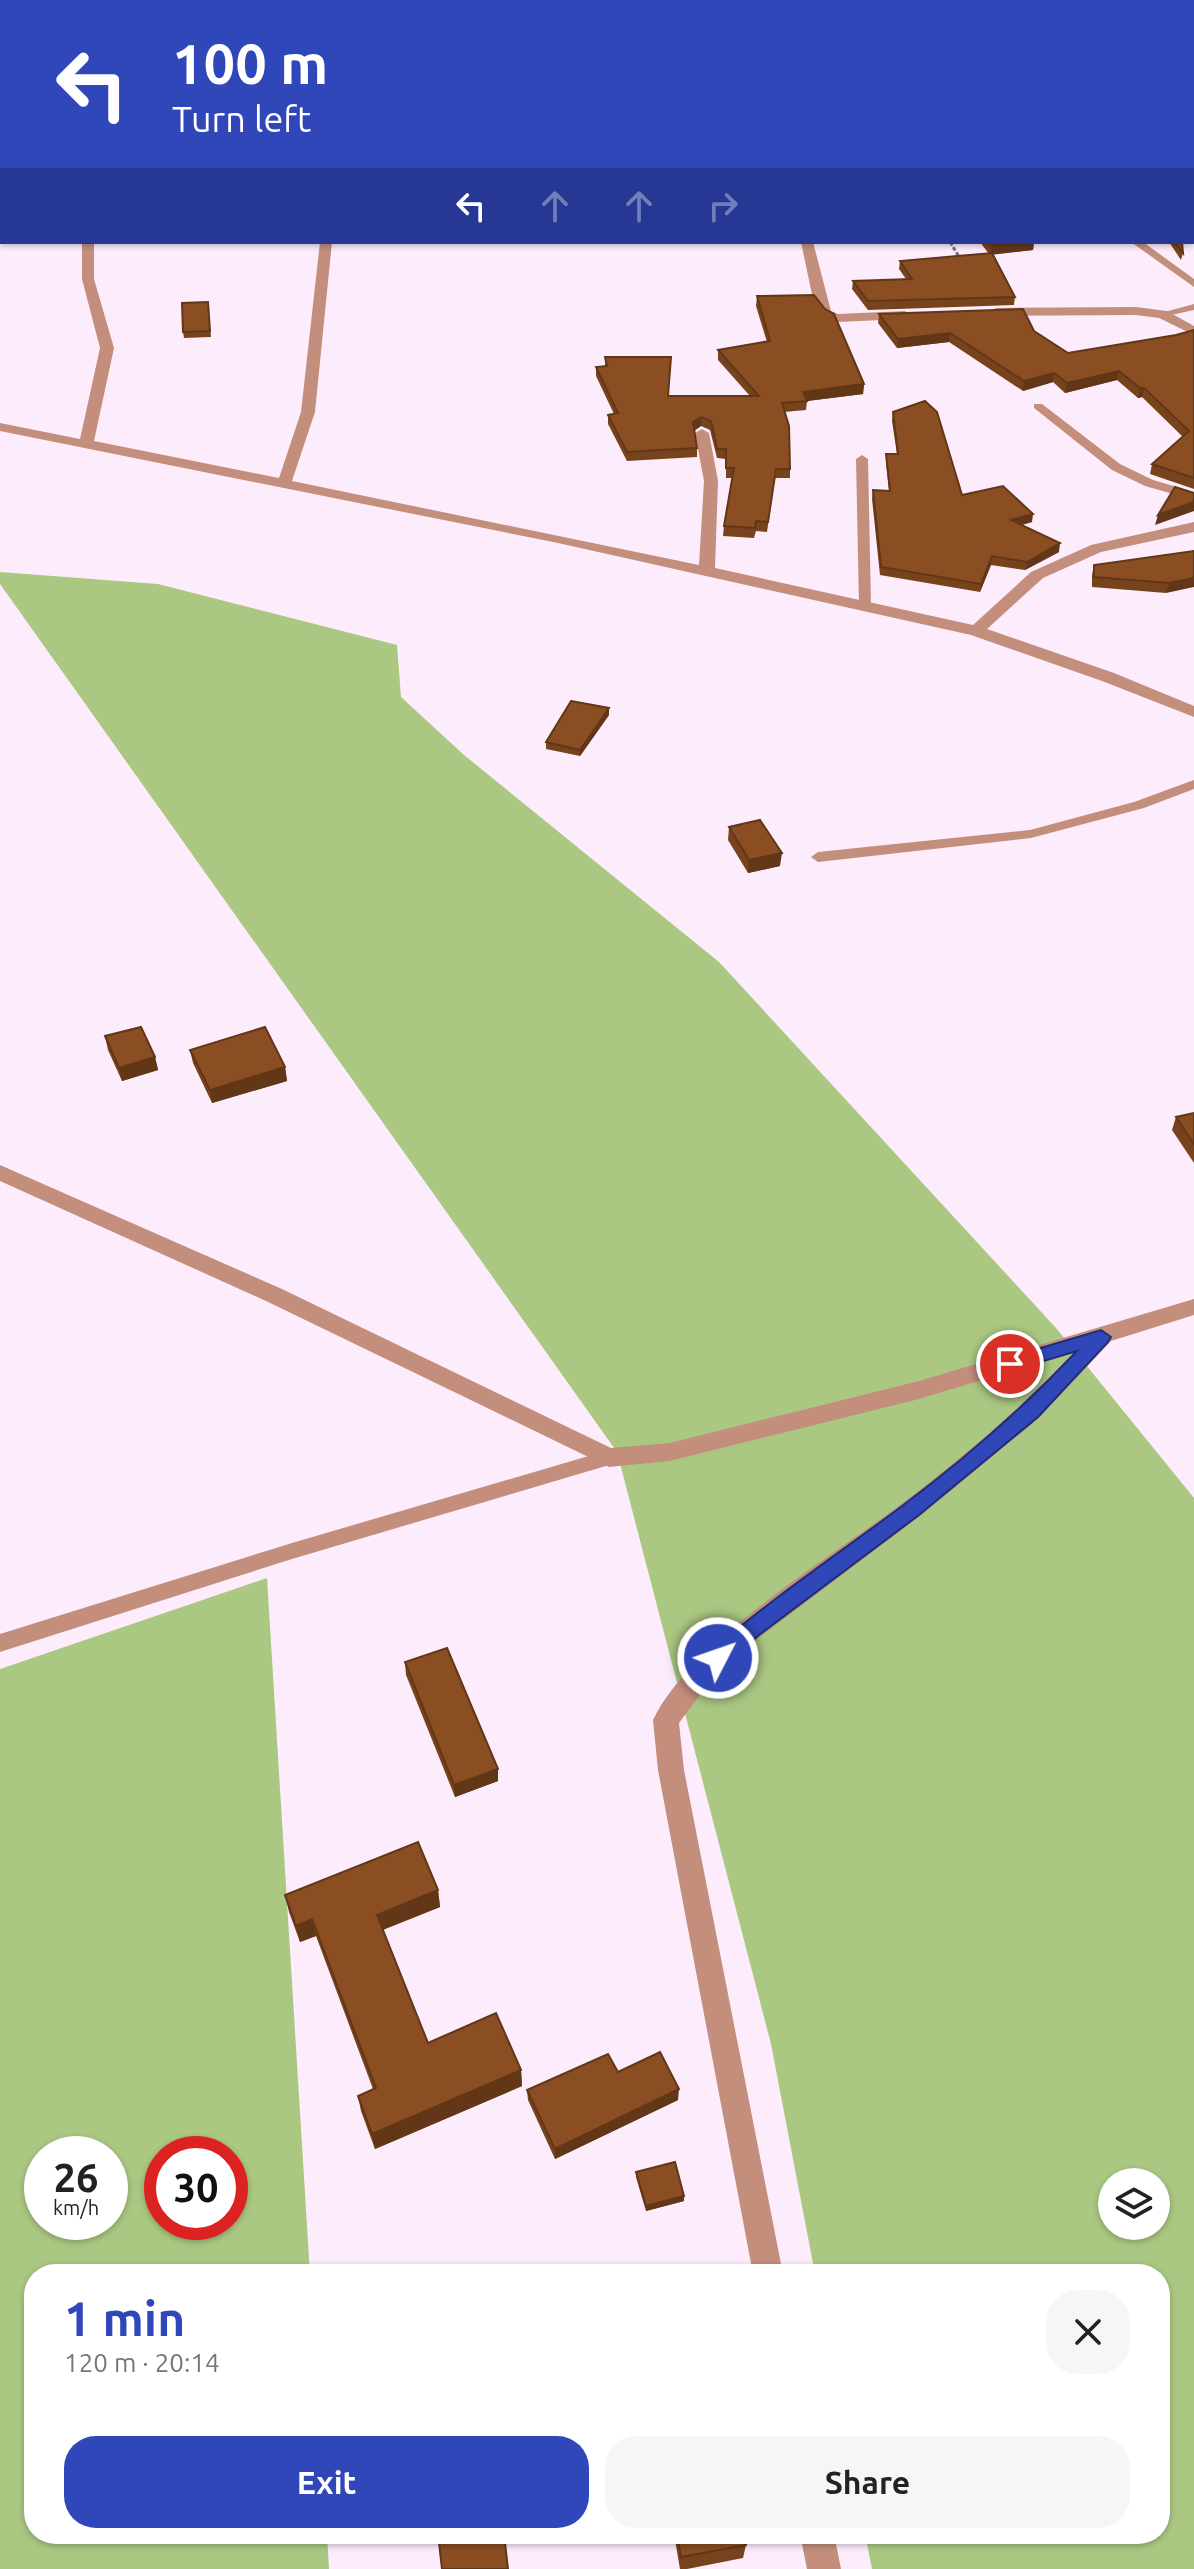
<!DOCTYPE html>
<meta charset="utf-8">
<style>
body{margin:0;font-family:Ubuntu,sans-serif;background:#f6f6f6;color:#222;height:100vh;display:flex;flex-direction:column;font-size:30px;white-space:nowrap}
*{box-sizing:border-box;margin:0}
p{font-size:26px;color:#767676}
.icon{flex:none;width:44px;height:44px;fill:none;stroke:currentColor;stroke-width:2;stroke-linecap:round;stroke-linejoin:round}
.map{position:relative;flex:1;overflow:hidden}
.side{position:absolute;left:24px;top:2264px;width:1146px;height:280px;display:flex;flex-direction:column;background:#fff;border-radius:32px;box-shadow:0 2px 6px #0004}
.side>*{flex:none}
.banner{position:absolute;left:0px;top:0px;width:1194px;height:244px;box-shadow:0 2px 6px #0004;background:#3047b9;color:#fff;overflow:hidden}
.fabs{position:absolute;left:1098px;top:2168px;display:grid;gap:16px}
.fabs a{display:grid;place-items:center;width:72px;height:72px;border-radius:50%;background:#fff;box-shadow:0 2px 6px #0004;font-size:40px}
.speed{position:absolute;left:24px;top:2136px;display:flex;gap:16px;font-size:40px;font-weight:700;text-align:center}
.speed>*{display:grid;place-content:center;width:104px;height:104px;border-radius:50%;background:#fff;box-shadow:0 2px 6px #0004;line-height:1}
.speed small{font-size:20px;font-weight:400}
.speed .limit{border:12px solid #d22;background:#fff;color:#111}
.pin{position:absolute;display:grid;place-items:center;width:68px;height:68px;color:#fff;margin:-34px;border:4px solid #fff;border-radius:50%;box-shadow:0 2px 8px #0007}
.me{position:absolute;width:88px;margin:-44px;rotate:49deg;stroke-linejoin:round;filter:drop-shadow(0 0 6px #0008)}
.turn{display:flex;align-items:center;gap:28px;height:168px;padding:0 40px;font-size:36px}
.turn .icon{width:104px;height:104px;stroke-width:2.5}
.turn b{display:block;font-size:56px;line-height:68px}
.lanes{display:flex;align-items:center;height:76px;padding:0 40px;background:#0003;justify-content:center;gap:40px;direction:ltr}
.lanes .off{opacity:.35}
.round{display:grid;place-items:center;flex:none;width:84px;height:84px;border-radius:32px;background:#f6f6f6}
.summary{display:flex;align-items:center;justify-content:space-between;height:136px;padding:0 40px}
h1{font-size:48px;font-weight:700;line-height:60px;color:#3047b9}
.primary-button{display:flex;gap:16px;margin-top:auto;padding:16px 40px}
.primary-button a{flex:1;height:92px;border-radius:32px;background:#3047b9;color:#fff;font-size:32px;font-weight:700;line-height:92px;text-align:center}
.primary-button a+a{background:#f6f6f6;color:#222}
.map>svg:first-child{display:block}
</style>
<div class="map">
<svg width="1194" height="2569" viewBox="0 0 1194 2569">
<rect width="100%" height="100%" fill="#fdedfc"/>
<polygon fill="#fce2dc" points="789,0 1194,0 1194,68 1192,2"/>
<polygon fill="#cce5ab" points="224,0 789,0 801,2 268,2"/>
<g fill="#abc882" fill-rule="evenodd">
<path d="M 0,572 L 158,584 L 397,645 L 401,697 L 464,755 L 719,962 L 1056,1328 L 1194,1498 L 1194,2569 L 872,2569 L 865,2534 L 1160,2534 L 1160,2274 L 815,2274 L 771,2044 L 617,1452 L 0,584 ZM 1112,2182 L 1156,2182 L 1156,2226 L 1112,2226 Z"/>
<path d="M 267,1578 L 310,2274 L 34,2274 L 34,2534 L 327,2534 L 329,2569 L 0,2569 L 0,1669 ZM 42,2154 L 110,2154 L 110,2222 L 42,2222 ZM 162,2154 L 230,2154 L 230,2222 L 162,2222 Z"/>
</g>
<g fill="none" stroke-linecap="round" stroke-linejoin="round">
<g stroke="#7d717c" stroke-width="3" stroke-dasharray="4 2" stroke-linecap="butt">
<polyline points="199,0 203,2"/>
<polyline points="950,242 961,260"/>
</g>
<g fill="#c48e7d" fill-rule="evenodd">
<polygon points="821,0 839,0 841,2 823,2"/>
<rect x="1192" y="58" width="2" height="6"/>
<polygon points="1131,242 1143,242 1194,279 1194,287"/>
<polygon points="1194,304 1194,310 1162,317 1157,314"/>
<polygon points="1034,404 1042,404 1120,464 1153,480 1194,492 1194,500 1145,486 1112,470 1034,408"/>
<polygon points="862,455 868,459 871,605 865,609 859,605 856,459"/>
<polygon points="1194,780 1194,789 1144,808 1031,838 818,862 811,857 818,852 1030,830 1134,802"/>
<polygon points="609,1450 616,1453 619,1458 616,1463 292,1559 0,1652 0,1634 292,1543"/>
</g>
<g fill="#c48e7d" fill-rule="evenodd">
<polygon points="82,242 94,242 94,279 114,348 94,441 279,478 301,412 320,242 332,242 315,412 292,481 699,565 704,481 695,433 702,429 709,433 718,481 715,568 973,625 1031,572 1091,545 1194,522 1194,532 1101,552 1043,578 987,629 1114,673 1194,706 1194,717 1102,681 971,635 558,543 0,431 0,423 80,439 100,348 82,279"/>
<polygon points="801,242 813,242 831,311 838,314 905,311 912,315 905,319 837,322 821,317 814,304"/>
<polygon points="1136,307 1167,311 1194,326 1194,335 1159,318 1136,315 996,316 989,312 996,308"/>
<path d="M 0,1165 L 282,1289 L 611,1448 L 670,1443 L 919,1381 L 1194,1299 L 1194,1315 L 1111,1341 L 1039,1418 L 920,1516 L 760,1637 L 711,1680 L 679,1723 L 684,1770 L 783,2274 L 753,2274 L 658,1770 L 653,1720 C 690,1642 829,1558 900,1505 C 962,1458 1021,1408 1074,1352 L 919,1399 L 670,1461 L 609,1467 L 266,1301 L 0,1181 Z"/>
<polygon points="800,2534 834,2534 841,2569 807,2569"/>
</g>
</g>
<g fill="#77431d">
<polygon points="980,242 1034,242 1033,250 993,254 1015,297 1014,305 868,310 852,289 853,281 906,279 899,269 900,261 989,254"/>
<polygon points="1169,242 1182,242 1183,253 1181,260"/>
<polygon points="757,296 864,384 863,394 807,401 806,410 784,412 790,469 790,478 775,478 767,532 756,531 754,538 723,536 724,526 732,478 726,478 726,459 717,458 710,430 701,426 694,431 697,448 697,457 627,461 608,424 608,415 614,414 596,376 596,367 605,366 605,357 671,366 668,396 750,396 718,360 718,350 767,342 756,306"/>
<polygon points="208,302 211,337 184,338 183,332"/>
<polygon points="879,314 1034,331 1068,353 1176,335 1194,330 1194,489 1150,474 1152,464 1183,437 1142,397 1138,398 1117,380 1065,393 1053,382 1023,391 949,342 897,348 878,323"/>
<polygon points="893,412 962,495 1032,522 1022,525 1059,552 1025,570 991,565 980,592 880,575 872,499 873,490 889,491 886,462 886,454 897,454 892,421"/>
<polygon points="1194,551 1166,593 1092,587 1092,575 1094,565"/>
<polygon points="609,715 580,756 546,749 546,742"/>
<polygon points="729,827 780,866 748,873 728,840"/>
<polygon points="105,1036 155,1057 158,1070 122,1081 108,1050"/>
<polygon points="190,1050 285,1067 287,1081 212,1103 193,1063"/>
<polygon points="1194,1113 1194,1163 1172,1130 1176,1117"/>
<polygon points="405,1662 498,1781 455,1797 406,1675"/>
<polygon points="438,1890 440,1907 383,1930 428,2043 521,2070 522,2086 375,2149 361,2111 358,2096 373,2089 316,1936 300,1942 289,1912 285,1895"/>
<polygon points="618,2072 678,2100 555,2159 528,2100 527,2090"/>
<polygon points="636,2172 684,2201 646,2211 636,2177"/>
<polygon points="674,2534 744,2534 746,2545 743,2558 687,2569 680,2569"/>
</g>
<g fill="#613718">
<polygon points="1016,242 1034,242 1033,250 990,255 992,244"/>
<polygon points="950,333 949,342 897,348 898,339"/>
<polygon points="1119,371 1117,380 1065,393 1067,383"/>
<polygon points="1054,373 1053,382 1023,391 1024,381"/>
<polygon points="864,384 863,394 807,401 803,392"/>
<polygon points="1140,388 1144,388 1142,397 1138,398"/>
<polygon points="701,417 701,426 692,432 693,422"/>
<polygon points="1194,502 1194,511 1155,525 1158,515"/>
<polygon points="1033,514 1032,522 1010,528 1011,520"/>
<polygon points="1060,543 1059,552 1025,570 1027,562"/>
<polygon points="992,556 991,565 980,592 981,584"/>
<polygon points="1194,578 1194,587 1166,593 1169,583"/>
<polygon points="609,708 609,715 580,756 580,750"/>
<polygon points="782,853 780,866 748,873 749,860"/>
<polygon points="155,1057 158,1070 122,1081 119,1068"/>
<polygon points="285,1067 287,1081 212,1103 210,1090"/>
<polygon points="498,1769 498,1781 455,1797 454,1785"/>
<polygon points="438,1890 440,1907 379,1931 377,1915"/>
<polygon points="312,1919 316,1936 300,1942 296,1926"/>
<polygon points="521,2070 522,2086 375,2149 372,2134"/>
<polygon points="679,2089 678,2100 555,2159 555,2149"/>
<polygon points="684,2196 684,2201 646,2211 646,2206"/>
</g>
<g fill="#8a4e22" stroke="#613718" stroke-width="2">
<polygon points="2,155 2,173 0,173 0,158"/>
<polygon points="1194,172 1194,218 1192,219 1192,175"/>
<polygon points="990,242 1016,242 992,244"/>
<polygon points="1175,242 1182,242 1183,253"/>
<polygon points="992,253 1015,297 868,301 853,281 912,279 900,261"/>
<polygon points="814,295 825,309 834,314 864,384 803,392 807,401 782,403 789,426 790,469 776,469 768,522 756,521 755,528 724,526 734,468 726,468 726,449 717,449 711,421 701,417 693,422 697,448 627,452 608,415 618,413 596,367 607,366 605,357 671,357 668,396 759,396 718,350 770,341 757,296"/>
<polygon points="208,302 210,331 183,332 182,303"/>
<polygon points="1023,309 1034,331 1068,353 1176,335 1194,330 1194,478 1152,464 1189,431 1144,388 1140,388 1119,371 1067,383 1054,373 1024,381 950,333 898,339 879,314"/>
<polygon points="925,401 937,412 962,495 1003,486 1033,514 1011,520 1060,543 1027,562 992,556 981,584 881,567 873,490 890,491 886,454 898,454 893,412"/>
<polygon points="1175,487 1194,493 1194,502 1158,515"/>
<polygon points="1194,551 1194,578 1169,583 1094,577 1094,565"/>
<polygon points="571,701 609,708 580,750 546,742"/>
<polygon points="760,820 782,853 749,860 729,827"/>
<polygon points="141,1027 155,1057 119,1068 105,1036"/>
<polygon points="265,1027 285,1067 210,1090 190,1050"/>
<polygon points="1194,1113 1194,1144 1176,1117"/>
<polygon points="447,1648 498,1769 454,1785 405,1662"/>
<polygon points="418,1842 438,1890 377,1915 428,2043 496,2013 521,2070 372,2134 358,2096 376,2088 312,1919 296,1926 285,1895"/>
<polygon points="660,2052 679,2089 555,2149 527,2090 608,2054 618,2072"/>
<polygon points="675,2162 684,2196 646,2206 636,2172"/>
<polygon points="438,2534 504,2534 508,2569 442,2569"/>
<polygon points="677,2534 744,2534 746,2545 681,2557"/>
</g>
<path fill="#3047b9" stroke="#1f2e78" stroke-width="2" d="M 1101,1330 L 1111,1337 L 1108,1342 L 1038,1417 L 919,1515 L 759,1635 L 726,1664 L 718,1667 L 711,1664 L 708,1658 L 711,1651 C 771,1599 838,1554 902,1506 C 965,1459 1023,1408 1077,1351 L 1010,1371 L 1001,1364 L 1004,1359 Z"/>
</svg>
<div class="fabs">
<a><svg class="icon" aria-label="layers" viewBox="0 0 24 24"><path d="M12 4l9 5-9 5-9-5zM3 14l9 5 9-5"/></svg></a>
</div>
<div class="speed"><div>26<small>km/h</small></div><div class="limit">30</div></div>
<div class="pin" style="left:1010px;top:1364px;background:#d93025"><svg class="icon" aria-label="arrive" viewBox="0 0 24 24"><path d="M6 21V4h12l-3 4 3 4H6"/></svg></div>
<svg class="me" style="left:718px;top:1658px" viewBox="-20 -20 40 40"><circle r="17" fill="#3047b9" stroke="#fff" stroke-width="3"/><path d="M0-11L8 9 0 5-8 9z" fill="#fff"/></svg>
<div class="banner">
<div class="turn"><svg class="icon" aria-label="left" viewBox="0 0 24 24"><path d="M17 20v-9H6M10 6l-5 5 5 5"/></svg><div><b>100 m</b>Turn left</div></div>
<div class="lanes"><svg class="icon" aria-label="left" viewBox="0 0 24 24"><path d="M17 20v-9H6M10 6l-5 5 5 5"/></svg><svg class="icon off" aria-label="ahead" viewBox="0 0 24 24"><path d="M12 20V5M6 11l6-6 6 6"/></svg><svg class="icon off" aria-label="ahead" viewBox="0 0 24 24"><path d="M12 20V5M6 11l6-6 6 6"/></svg><svg class="icon off" aria-label="right" viewBox="0 0 24 24"><path d="M7 20v-9h11M14 6l5 5-5 5"/></svg></div>
</div>
<section class="side">
<div class="summary"><div><h1>1 min</h1><p>120 m · 20:14</p></div><a class="round"><svg class="icon" aria-label="close" viewBox="0 0 24 24"><path d="M6 6l12 12M18 6L6 18"/></svg></a></div>
<div class="primary-button"><a>Exit</a><a>Share</a></div>
</section>
</div>
